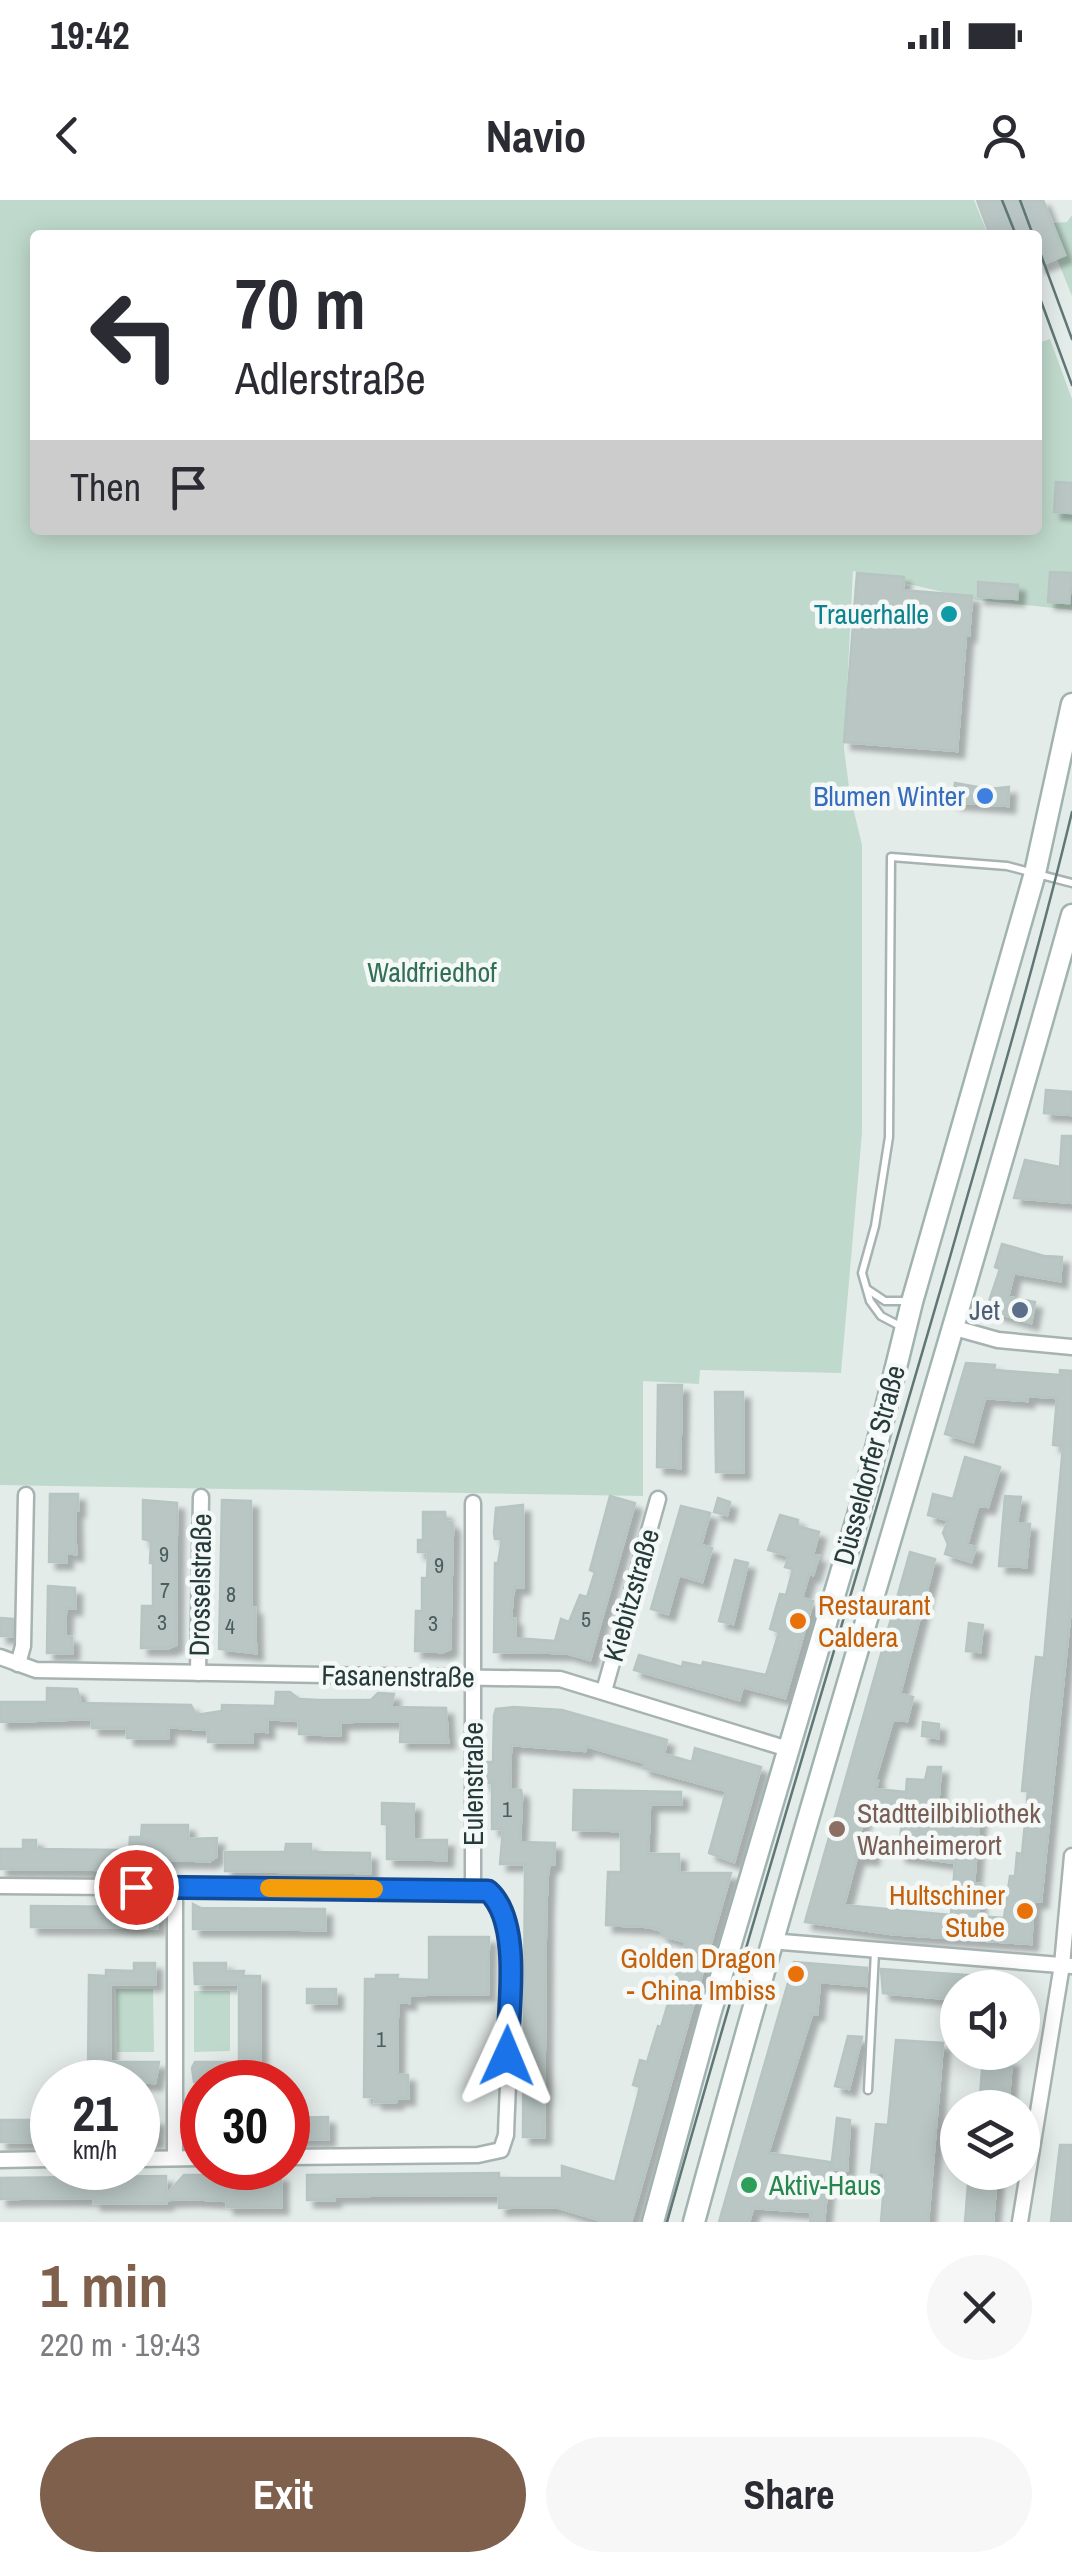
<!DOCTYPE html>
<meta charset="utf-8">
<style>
body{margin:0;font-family:"Archivo Narrow",sans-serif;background:#f7f7f7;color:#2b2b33;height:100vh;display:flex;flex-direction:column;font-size:38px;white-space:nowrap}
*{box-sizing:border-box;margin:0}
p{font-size:32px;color:#7c7c81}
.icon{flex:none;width:55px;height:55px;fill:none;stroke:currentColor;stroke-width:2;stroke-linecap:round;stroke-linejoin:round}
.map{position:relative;height:2022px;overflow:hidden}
.drawer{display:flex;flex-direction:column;background:#fff;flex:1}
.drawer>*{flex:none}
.hud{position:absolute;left:30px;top:30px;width:1012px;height:305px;border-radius:10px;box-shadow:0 5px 25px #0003;background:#fff;color:#2b2b33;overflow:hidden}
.fabs{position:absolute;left:940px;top:1770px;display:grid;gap:20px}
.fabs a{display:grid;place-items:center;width:100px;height:100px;border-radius:50%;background:#fff;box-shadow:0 5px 25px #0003;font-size:50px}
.speed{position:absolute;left:30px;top:1860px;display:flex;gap:20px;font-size:50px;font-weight:700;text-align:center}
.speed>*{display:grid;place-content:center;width:130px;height:130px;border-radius:50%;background:#fff;box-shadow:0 5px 25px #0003;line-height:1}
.speed small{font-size:25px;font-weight:400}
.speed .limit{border:15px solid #d22;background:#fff;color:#111}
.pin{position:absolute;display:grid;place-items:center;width:85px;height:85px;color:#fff;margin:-42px;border:5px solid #fff;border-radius:50%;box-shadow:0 2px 10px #0007}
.me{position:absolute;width:110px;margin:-55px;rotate:1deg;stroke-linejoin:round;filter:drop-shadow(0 0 8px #0008)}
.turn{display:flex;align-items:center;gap:35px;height:210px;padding:0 40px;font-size:45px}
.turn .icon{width:130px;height:130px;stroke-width:2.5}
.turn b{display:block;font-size:70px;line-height:85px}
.then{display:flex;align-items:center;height:95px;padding:0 40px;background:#0003;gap:20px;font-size:38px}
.round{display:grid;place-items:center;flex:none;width:105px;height:105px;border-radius:52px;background:#f7f7f7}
.summary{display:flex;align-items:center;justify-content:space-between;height:170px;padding:0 40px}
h1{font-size:60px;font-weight:700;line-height:75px;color:#7e604c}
.button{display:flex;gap:20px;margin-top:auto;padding:20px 40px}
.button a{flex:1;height:115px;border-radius:60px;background:#7e604c;color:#fff;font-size:40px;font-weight:700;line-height:115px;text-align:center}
.button a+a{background:#f7f7f7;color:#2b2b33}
.status{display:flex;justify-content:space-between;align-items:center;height:70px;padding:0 50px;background:#fff;direction:ltr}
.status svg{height:28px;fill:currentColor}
header{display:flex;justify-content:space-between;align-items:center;height:130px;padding:0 40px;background:#fff;font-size:45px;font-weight:700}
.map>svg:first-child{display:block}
</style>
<div class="status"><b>19:42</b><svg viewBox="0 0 49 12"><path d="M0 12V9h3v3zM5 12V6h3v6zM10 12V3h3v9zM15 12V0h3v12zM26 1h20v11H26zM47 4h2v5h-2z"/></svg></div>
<header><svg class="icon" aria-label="back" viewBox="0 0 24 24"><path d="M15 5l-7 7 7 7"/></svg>Navio<svg class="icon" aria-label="person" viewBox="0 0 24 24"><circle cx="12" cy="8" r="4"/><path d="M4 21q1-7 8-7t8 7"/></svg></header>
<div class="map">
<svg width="1072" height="2022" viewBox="0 0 1072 2022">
<defs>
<filter id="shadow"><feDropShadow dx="7" dy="7" stdDeviation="2.5" flood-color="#0004"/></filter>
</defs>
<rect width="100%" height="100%" fill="#e4ecea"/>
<g fill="#bfdacc">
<polygon points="0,0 974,0 988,35 35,35 35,330 1038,330 1038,133 1041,142 1050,139 1072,199 1072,410 977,400 853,371 844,548 850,595 862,645 862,933 841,1173 700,1170 699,1184 643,1181 643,1296 0,1285"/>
<polygon points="1072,15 1072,96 1057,59 1066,55 1053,23 1067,22"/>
<polygon points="116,1789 153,1789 154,1852 117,1852"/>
<polygon points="194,1791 230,1791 230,1851 194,1852"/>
</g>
<g fill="#b9c6c3" stroke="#b7c5c2" stroke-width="2.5" fill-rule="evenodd" filter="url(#shadow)">
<polygon points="977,0 1043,0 1065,55 1038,66 1038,35 990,35"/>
<polygon points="1056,282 1072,283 1072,313 1054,312"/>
<polygon points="1050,372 1072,373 1069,403 1048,402"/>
<polygon points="857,373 904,377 903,390 972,396 969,435 966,434 957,551 844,542"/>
<polygon points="978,382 1018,385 1017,399 978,397"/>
<polygon points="955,583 989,589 1009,587 1008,606 953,602"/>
<polygon points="1046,890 1072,892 1072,915 1044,913"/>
<polygon points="1062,936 1072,936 1072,1003 1014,998 1025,960 1060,967"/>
<polygon points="1002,1044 1044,1056 1062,1057 1060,1081 1014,1073 1008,1097 1035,1102 1031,1123 986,1110 1000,1069 995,1067"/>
<path d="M 966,1163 L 995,1165 L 994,1170 L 1060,1175 L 1060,1170 L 1072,1171 L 1072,1397 L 1041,1701 L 1034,1701 L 1031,1744 L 891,1734 L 805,1722 L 910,1352 L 935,1359 L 900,1494 L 913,1497 L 907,1521 L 893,1520 L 875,1580 L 878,1581 L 876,1589 L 906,1592 L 907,1579 L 925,1580 L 928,1567 L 941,1567 L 938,1606 L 980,1610 L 974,1684 L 981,1684 L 978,1716 L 1004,1718 L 1010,1676 L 1015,1676 L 1017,1653 L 1022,1654 L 1028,1591 L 1022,1591 L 1031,1499 L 1036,1457 L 1044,1458 L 1063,1246 L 1053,1245 L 1057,1198 L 1027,1196 L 1027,1201 L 985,1198 L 973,1242 L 945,1234 ZM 868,1603 L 903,1606 L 899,1655 L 955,1663 L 951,1715 L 844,1705 L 857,1657 L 872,1658 L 873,1642 L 858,1641 Z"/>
<polygon points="658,1185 682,1185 680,1268 657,1267"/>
<polygon points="715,1192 743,1192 743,1272 716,1272"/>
<polygon points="965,1257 1000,1267 988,1307 978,1306 967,1345 976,1347 971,1362 945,1354 948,1344 943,1333 948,1320 928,1315 933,1294 953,1299"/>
<polygon points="50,1294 78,1294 78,1310 75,1310 76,1354 66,1353 66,1362 49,1362"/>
<polygon points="610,1296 635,1303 590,1460 566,1453 494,1452 495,1363 498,1363 502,1339 495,1339 494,1333 496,1308 523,1305 523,1387 515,1387 513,1394 511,1419 515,1419 515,1438 555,1441 561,1419 569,1422 580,1395 587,1397 595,1372 590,1370"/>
<polygon points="1005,1296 1021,1297 1017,1323 1030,1324 1026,1367 999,1366"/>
<polygon points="718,1298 730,1302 727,1315 714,1312"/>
<polygon points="143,1300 177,1303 176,1445 169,1448 141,1448 142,1406 153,1406 153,1363 150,1363 151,1341 143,1339"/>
<polygon points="222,1300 251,1301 251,1408 255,1408 256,1453 219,1449"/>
<polygon points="681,1306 710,1313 701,1345 712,1348 702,1382 679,1375 668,1414 651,1409"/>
<polygon points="423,1312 445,1312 446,1322 451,1322 453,1327 450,1449 443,1452 415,1451 416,1411 422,1411 422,1378 427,1378 428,1352 418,1352 418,1340 423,1340"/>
<polygon points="780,1315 798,1320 797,1326 819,1332 813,1355 819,1356 813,1375 809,1374 802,1398 813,1401 785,1498 743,1487 739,1500 634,1470 639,1455 682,1467 683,1462 702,1466 703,1462 766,1475 779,1432 770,1429 780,1394 786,1395 793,1369 785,1367 789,1356 768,1350"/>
<polygon points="735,1360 748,1363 733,1424 719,1421"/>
<polygon points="48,1386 75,1388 75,1408 66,1408 65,1437 72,1437 72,1453 47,1453"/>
<polygon points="0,1418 13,1419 13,1436 0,1436"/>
<polygon points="969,1423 983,1425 980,1452 966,1451"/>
<polygon points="47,1488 77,1489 81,1503 191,1505 196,1515 222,1511 222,1505 275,1506 276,1492 290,1492 299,1499 320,1500 371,1500 378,1493 394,1494 391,1507 446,1508 448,1542 400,1542 401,1521 340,1522 340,1535 328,1535 299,1534 299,1521 267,1519 267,1532 252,1531 252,1542 208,1542 208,1530 168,1527 168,1538 127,1538 127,1528 92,1528 92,1519 0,1522 0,1502 47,1502"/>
<polygon points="514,1507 562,1510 667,1540 664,1554 692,1562 695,1548 761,1567 734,1662 709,1653 726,1592 723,1590 643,1568 645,1563 586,1546 585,1551 511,1545 510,1589 521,1590 522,1597 520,1642 555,1643 554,1664 550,1664 548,1671 546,1713 544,1937 523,1937 525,1664 500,1664 503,1629 492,1629 492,1583 484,1583 484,1562 493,1562 494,1516 496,1509"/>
<polygon points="923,1522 939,1524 938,1538 922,1536"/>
<polygon points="574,1590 681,1592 681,1604 650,1604 648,1654 679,1654 679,1673 731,1673 631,2022 606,2022 556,2007 499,2008 499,1995 334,1996 334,2000 307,2000 307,1975 499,1973 499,1978 562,1978 562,1966 615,1982 640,1887 633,1885 640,1860 647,1862 658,1826 661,1827 686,1742 661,1735 662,1731 649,1727 606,1725 608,1672 621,1672 621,1631 573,1630"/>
<polygon points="382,1603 414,1604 413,1640 447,1640 446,1660 387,1659 387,1624 382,1624"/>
<polygon points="142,1625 188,1625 188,1639 217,1638 216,1657 210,1661 136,1660 129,1656 130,1637 141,1637"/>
<polygon points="23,1640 36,1640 36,1649 121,1650 120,1670 0,1669 0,1649 23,1649"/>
<polygon points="286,1644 311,1644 311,1652 370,1653 370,1673 225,1671 225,1652 285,1652"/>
<polygon points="158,1704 157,1728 31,1727 31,1706 149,1707"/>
<polygon points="193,1704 201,1708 325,1709 325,1730 193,1729"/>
<polygon points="429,1737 489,1737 488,1794 409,1795 409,1803 398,1802 397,1874 408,1875 408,1898 397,1898 396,1902 375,1902 375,1897 364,1897 365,1779 376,1779 376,1775 398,1775 397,1779 429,1780"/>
<polygon points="794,1762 867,1768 866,1786 820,1782 817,1814 812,1814 768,1953 830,1962 824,2022 810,2022 811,2012 753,2008 749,2022 719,2022"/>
<polygon points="134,1763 155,1763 155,1784 110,1784 110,1862 159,1862 155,1883 134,1882 133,1876 105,1875 105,1870 88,1870 89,1775 106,1776 106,1770 134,1771"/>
<polygon points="194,1763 226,1763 226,1771 244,1771 243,1776 260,1776 260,1871 244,1870 244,1882 194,1882 192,1868 195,1862 239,1862 239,1784 195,1784"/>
<polygon points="881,1769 1009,1778 1009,1788 958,1788 958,1800 883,1793"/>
<rect x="307" y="1789" width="29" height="14"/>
<polygon points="848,1836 862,1837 849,1889 835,1886"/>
<polygon points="896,1840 943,1843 928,2022 881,2022 885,1973 871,1972 876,1924 888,1925"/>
<polygon points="983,1858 1012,1860 1008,1908 979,1908"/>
<polygon points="328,1917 328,1939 288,1939 288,1918"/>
<polygon points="837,1918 850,1920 847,1970 831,1969"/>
<polygon points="138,1919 157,1919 156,1941 138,1941"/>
<rect x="0" y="1920" width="52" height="22"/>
<polygon points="1060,1945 1072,1945 1072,2022 1051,2022"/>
<polygon points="969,1972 997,1972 993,2022 965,2022"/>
<polygon points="184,1975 281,1975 281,2007 227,2007 227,2001 190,1999 166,2000 166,2003 94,2003 94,1998 0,1999 0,1978 166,1976 166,1995"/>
</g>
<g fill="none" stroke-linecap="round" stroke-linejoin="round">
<g stroke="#a7b3b2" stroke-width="11">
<g id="service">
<polyline points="867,1089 885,1101 906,1101"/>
<polyline points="902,1127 881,1116 870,1101 862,1073 875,1026 889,937 891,657 1007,666 1072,683"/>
<polyline points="868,1890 875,1752"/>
</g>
</g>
<g stroke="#a7b3b2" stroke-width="19">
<g id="minor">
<polyline points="955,1128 998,1140 1072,1147"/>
<polyline points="0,1457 36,1470 560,1479 788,1549"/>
<polyline points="18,1464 23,1446 26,1295"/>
<polyline points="198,1473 201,1297"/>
<polyline points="604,1491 658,1299"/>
<path d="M 0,1686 L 473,1690 C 485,1691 492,1691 499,1702 C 518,1730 507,1893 506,1935 L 501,1950 L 478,1955 L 288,1957"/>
<polyline points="473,1690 473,1303"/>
<polyline points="770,1741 1072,1766"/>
<polyline points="175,1958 175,1687"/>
<polyline points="138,1959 202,1958"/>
<polyline points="0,1960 52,1959"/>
<polyline points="1020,2022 1062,1765 1072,1656"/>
</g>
</g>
<g stroke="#a0b3b0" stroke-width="25">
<g id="secondary">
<polyline points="653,2022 710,1814 867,1285 912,1102 1035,673 1072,504"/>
<path d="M 694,2022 C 813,1584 950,1152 1072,715"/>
</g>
</g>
<use href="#service" stroke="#fff" stroke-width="6"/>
<use href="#minor" stroke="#fff" stroke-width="14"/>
<use href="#secondary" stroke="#fff" stroke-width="20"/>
<g stroke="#607775" stroke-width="2.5">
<polyline points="1002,0 1016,35"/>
<polyline points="1020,0 1033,35"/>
<polyline points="1038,47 1072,139"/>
<polyline points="1038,93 1072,185"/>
<path d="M 667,2022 C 758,1699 857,1379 950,1057 C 992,909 1036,762 1072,612"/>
</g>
</g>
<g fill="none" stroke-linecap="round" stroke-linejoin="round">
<g stroke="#114b97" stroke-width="25">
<path id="route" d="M 136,1687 L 488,1691 C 523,1722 508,1811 507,1856"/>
</g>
<use href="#route" stroke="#1a73e8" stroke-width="18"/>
<polyline stroke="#f59e0b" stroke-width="18" points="269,1688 374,1689"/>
</g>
<circle fill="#0f9aa8" stroke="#f4f8f7" stroke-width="4" cx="949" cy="414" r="10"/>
<circle fill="#3f7fe0" stroke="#f4f8f7" stroke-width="4" cx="985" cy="596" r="10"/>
<circle fill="#5c6f8a" stroke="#f4f8f7" stroke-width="4" cx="1020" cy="1110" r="10"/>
<g fill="#e8710a" stroke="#f4f8f7" stroke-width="4">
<circle cx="798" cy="1421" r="10"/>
<circle cx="1025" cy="1711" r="10"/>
<circle cx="796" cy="1774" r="10"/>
</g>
<circle fill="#8d6e63" stroke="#f4f8f7" stroke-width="4" cx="837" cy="1629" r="10"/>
<circle fill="#2e9e5b" stroke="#f4f8f7" stroke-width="4" cx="749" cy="1985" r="10"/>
<g text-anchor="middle" stroke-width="9" stroke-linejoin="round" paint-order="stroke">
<g font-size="22" fill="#4a5e5c">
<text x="164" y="1362">9</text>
<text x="439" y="1373">9</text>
<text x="165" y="1398">7</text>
<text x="231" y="1402">8</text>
<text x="586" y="1427">5</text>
<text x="162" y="1430">3</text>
<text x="433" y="1431">3</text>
<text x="230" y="1434">4</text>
<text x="507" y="1617">1</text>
<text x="381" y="1847">1</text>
</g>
<g font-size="28" fill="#0d838f" stroke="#f4f8f7" text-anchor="end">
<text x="929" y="424">Trauerhalle</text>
</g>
<g font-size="28" fill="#366cbe" stroke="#f4f8f7" text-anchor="end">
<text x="965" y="606">Blumen Winter</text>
</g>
<g font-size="28" fill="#336e56" stroke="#f4f8f7">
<text x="432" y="782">Waldfriedhof</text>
</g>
<g font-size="28" fill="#4e5e75" stroke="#f4f8f7" text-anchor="end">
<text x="1000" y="1120">Jet</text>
</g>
<g font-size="28" fill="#253b3a" stroke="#f4f8f7">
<text transform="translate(869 1265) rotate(-75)" y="10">Düsseldorfer Straße</text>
<text transform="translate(200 1385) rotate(-89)" y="10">Drosselstraße</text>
<text transform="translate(631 1395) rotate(-74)" y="10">Kiebitzstraße</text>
<text transform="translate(398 1476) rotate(1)" y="10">Fasanenstraße</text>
<text transform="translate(473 1584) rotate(-90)" y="10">Eulenstraße</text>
</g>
<g font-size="28" fill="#c56008" stroke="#f4f8f7" text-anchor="end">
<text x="818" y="1415" text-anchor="start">Restaurant<tspan x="818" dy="32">Caldera</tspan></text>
<text x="1005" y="1705">Hultschiner<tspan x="1005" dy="32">Stube</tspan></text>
<text x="776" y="1768">Golden Dragon<tspan x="776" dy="32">- China Imbiss</tspan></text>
</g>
<g font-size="28" fill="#785e54" stroke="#f4f8f7" text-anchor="start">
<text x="857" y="1623">Stadtteilbibliothek<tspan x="857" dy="32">Wanheimerort</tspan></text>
</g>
<g font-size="28" fill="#27864d" stroke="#f4f8f7" text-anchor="start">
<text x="769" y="1995">Aktiv-Haus</text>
</g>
</g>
</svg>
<div class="fabs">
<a><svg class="icon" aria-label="sound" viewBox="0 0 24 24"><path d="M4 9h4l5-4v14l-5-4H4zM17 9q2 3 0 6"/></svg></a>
<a><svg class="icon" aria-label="layers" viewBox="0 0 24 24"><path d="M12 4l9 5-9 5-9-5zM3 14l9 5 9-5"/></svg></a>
</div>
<div class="speed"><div>21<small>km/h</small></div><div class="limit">30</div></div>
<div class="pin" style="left:136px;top:1687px;background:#d93025"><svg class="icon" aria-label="arrive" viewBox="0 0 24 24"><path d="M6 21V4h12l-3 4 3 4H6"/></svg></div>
<svg class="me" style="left:507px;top:1856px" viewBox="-20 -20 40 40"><path d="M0-17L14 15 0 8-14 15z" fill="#1a73e8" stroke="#fff" stroke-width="4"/></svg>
<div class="hud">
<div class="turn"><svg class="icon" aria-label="left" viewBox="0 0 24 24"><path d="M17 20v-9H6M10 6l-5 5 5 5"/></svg><div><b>70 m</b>Adlerstraße</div></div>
<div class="then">Then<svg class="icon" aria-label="arrive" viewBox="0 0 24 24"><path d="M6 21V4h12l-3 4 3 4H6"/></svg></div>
</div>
</div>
<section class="drawer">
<div class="summary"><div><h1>1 min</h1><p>220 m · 19:43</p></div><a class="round"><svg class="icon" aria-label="close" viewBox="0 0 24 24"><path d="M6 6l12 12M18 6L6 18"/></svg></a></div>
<div class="button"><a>Exit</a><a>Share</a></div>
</section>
